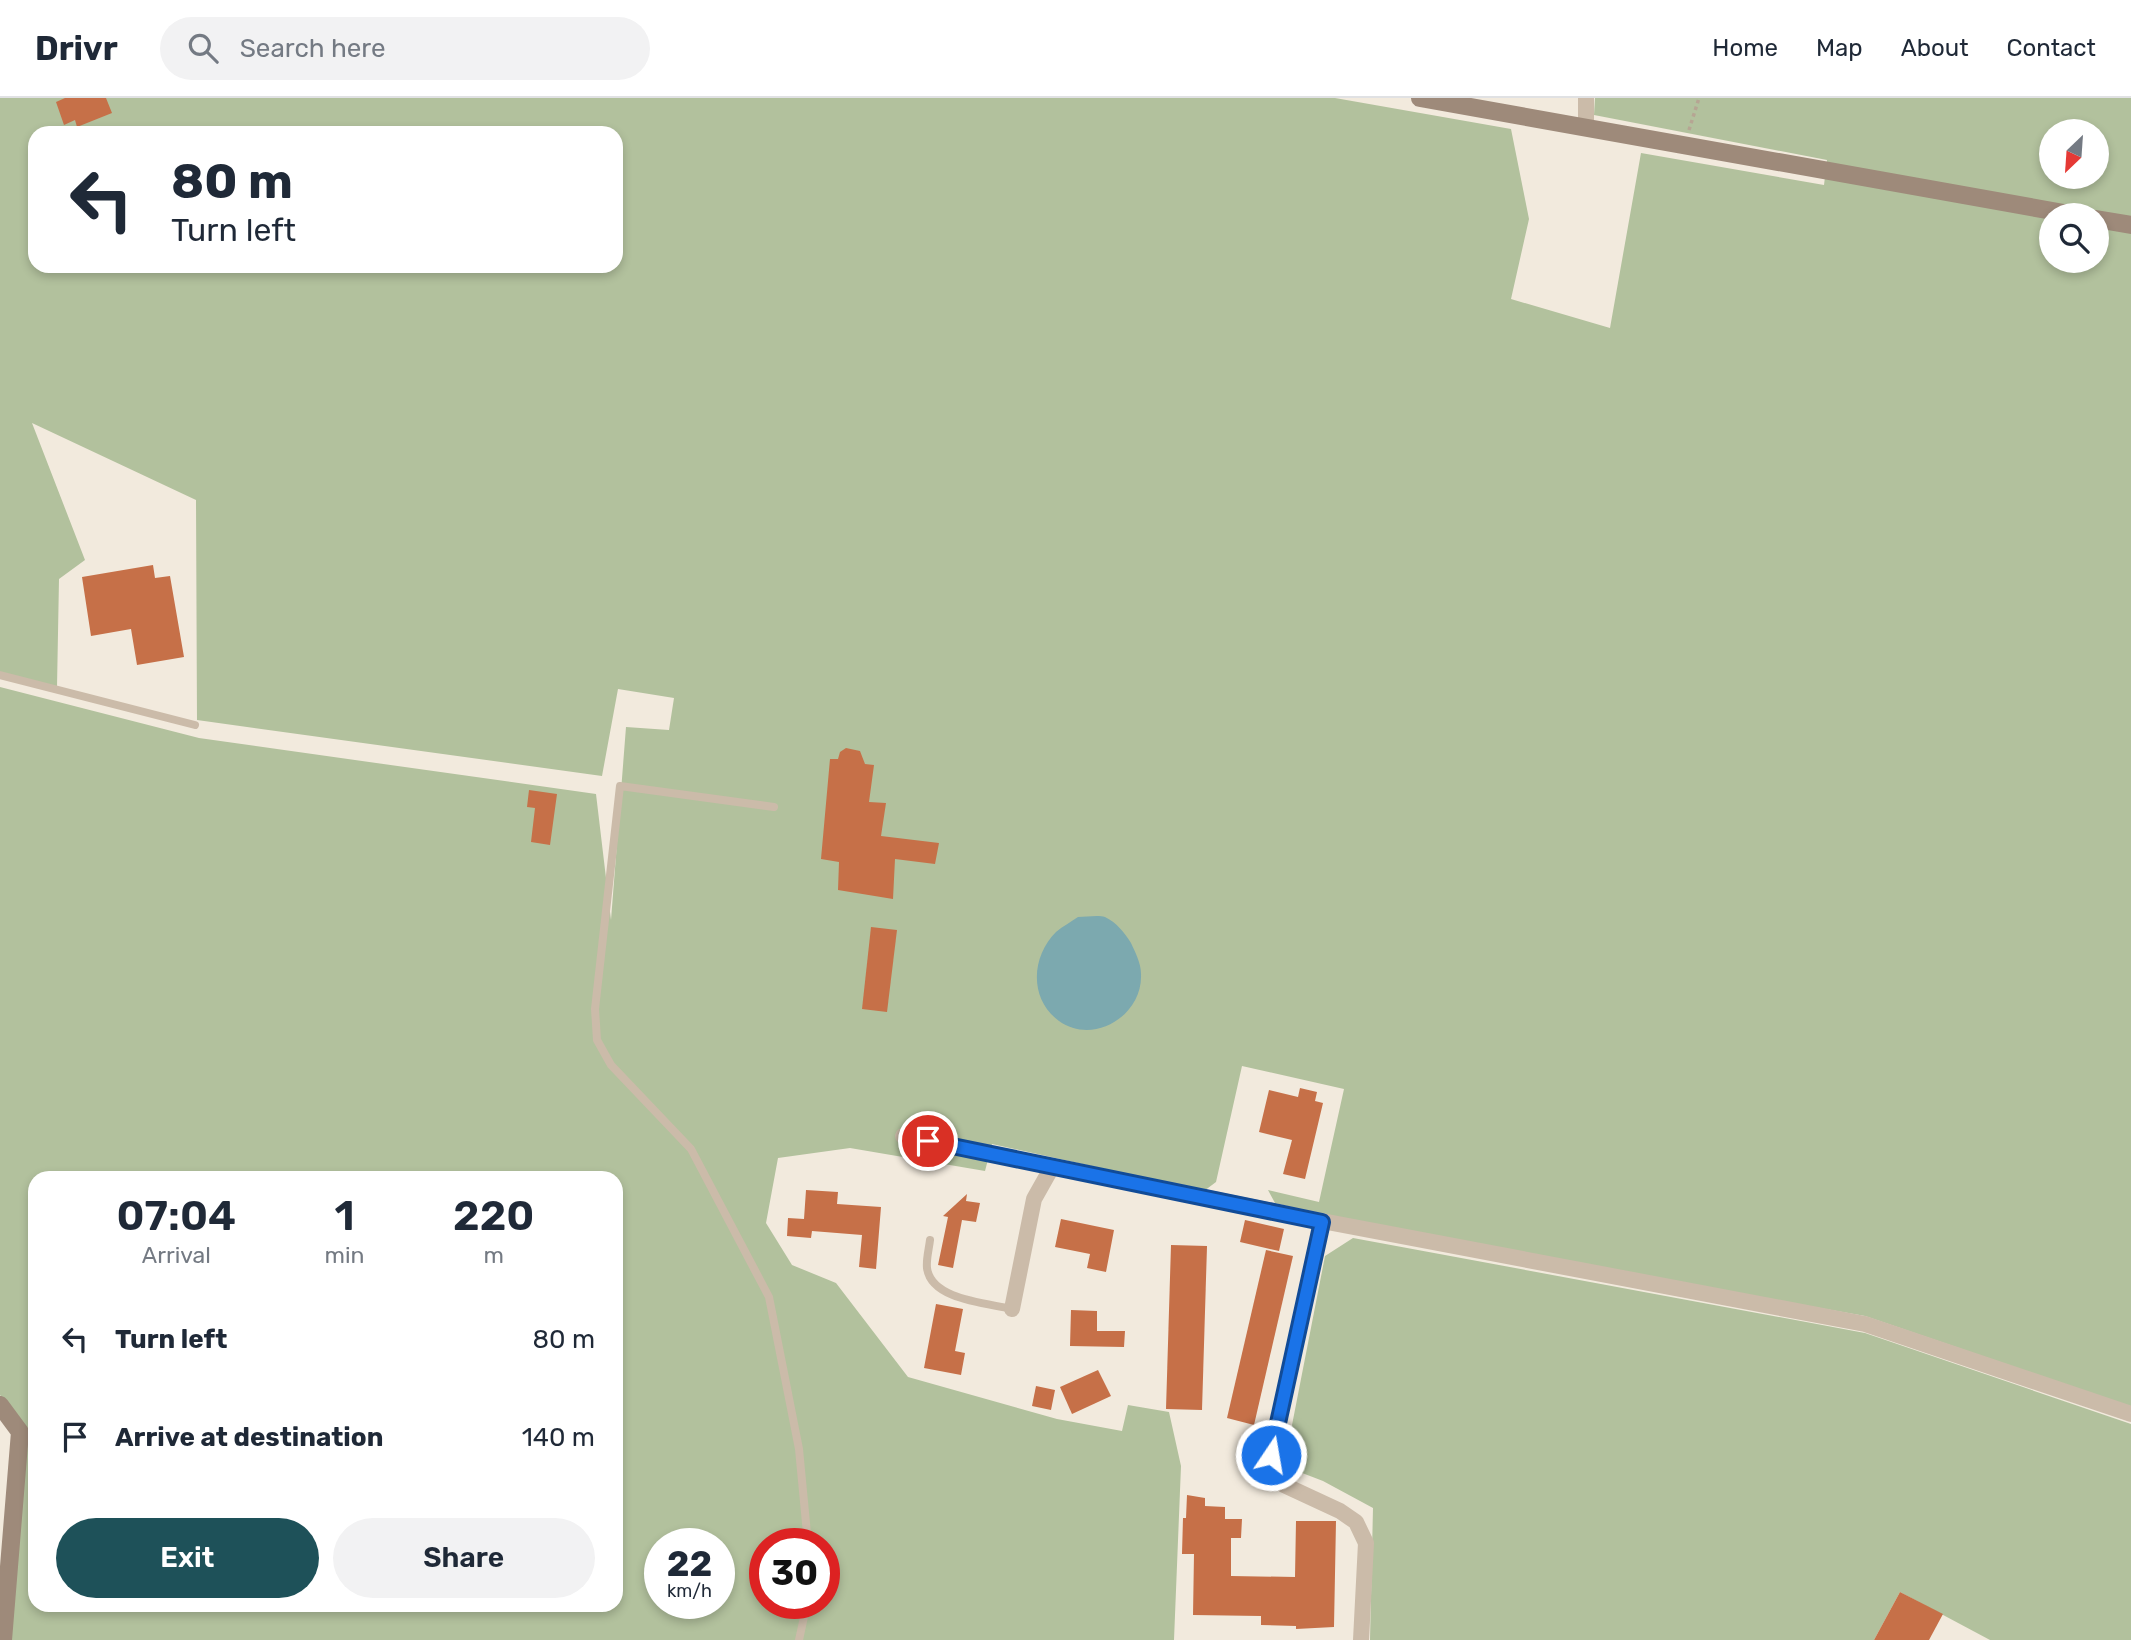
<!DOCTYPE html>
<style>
body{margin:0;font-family:Rubik,sans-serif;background:#f2f2f3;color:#1f2937;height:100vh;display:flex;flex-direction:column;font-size:26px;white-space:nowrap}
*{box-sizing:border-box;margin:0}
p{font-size:23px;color:#747a83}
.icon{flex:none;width:38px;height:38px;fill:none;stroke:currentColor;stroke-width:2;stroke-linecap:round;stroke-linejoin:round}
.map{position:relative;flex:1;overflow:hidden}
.panel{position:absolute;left:28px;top:1073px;width:595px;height:441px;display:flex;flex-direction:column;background:#fff;border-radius:21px;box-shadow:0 4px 10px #0003}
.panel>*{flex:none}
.banner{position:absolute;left:28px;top:28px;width:595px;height:147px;border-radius:21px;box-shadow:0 4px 10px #0003;background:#fff;color:#1f2937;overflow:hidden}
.needle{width:46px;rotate:205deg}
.tools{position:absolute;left:2039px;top:21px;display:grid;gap:14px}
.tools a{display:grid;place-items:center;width:70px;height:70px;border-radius:50%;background:#fff;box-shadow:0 4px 10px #0003;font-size:35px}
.speed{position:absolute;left:644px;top:1430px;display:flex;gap:14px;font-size:35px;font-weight:700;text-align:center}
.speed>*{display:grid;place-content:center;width:91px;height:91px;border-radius:50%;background:#fff;box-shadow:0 4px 10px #0003;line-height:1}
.speed small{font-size:18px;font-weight:400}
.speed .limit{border:10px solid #d22;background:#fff;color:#111}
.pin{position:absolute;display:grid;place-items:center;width:60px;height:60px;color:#fff;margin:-30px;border:4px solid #fff;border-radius:50%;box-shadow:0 2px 7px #0007}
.me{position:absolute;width:77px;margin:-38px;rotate:12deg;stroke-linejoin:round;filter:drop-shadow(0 0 5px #0008)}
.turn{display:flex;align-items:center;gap:24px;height:147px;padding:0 28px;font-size:32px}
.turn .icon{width:91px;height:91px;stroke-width:2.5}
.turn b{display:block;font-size:49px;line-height:60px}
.eta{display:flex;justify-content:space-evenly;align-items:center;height:119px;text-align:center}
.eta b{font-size:42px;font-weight:600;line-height:49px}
.action{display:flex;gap:14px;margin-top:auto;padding:14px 28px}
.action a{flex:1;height:80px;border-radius:42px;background:#1e5159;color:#fff;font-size:28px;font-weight:600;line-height:80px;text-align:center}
.action a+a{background:#f2f2f3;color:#1f2937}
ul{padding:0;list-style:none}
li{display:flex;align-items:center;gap:21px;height:98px;padding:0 28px}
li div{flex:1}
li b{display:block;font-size:26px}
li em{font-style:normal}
header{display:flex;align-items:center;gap:42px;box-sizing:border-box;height:98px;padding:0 35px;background:#fff;border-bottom:2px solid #e0e1e3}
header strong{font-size:33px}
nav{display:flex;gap:38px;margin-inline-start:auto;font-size:24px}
.search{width:490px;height:63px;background:#f2f2f3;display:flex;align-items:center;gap:18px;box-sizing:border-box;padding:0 24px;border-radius:38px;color:#747a83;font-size:26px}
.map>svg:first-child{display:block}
</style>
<header>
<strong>Drivr</strong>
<div class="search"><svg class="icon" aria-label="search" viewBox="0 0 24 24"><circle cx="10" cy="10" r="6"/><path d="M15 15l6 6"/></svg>Search here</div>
<nav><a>Home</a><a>Map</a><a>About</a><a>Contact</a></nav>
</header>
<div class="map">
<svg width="2131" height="1542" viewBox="0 0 2131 1542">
<rect width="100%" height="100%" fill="#f2eadd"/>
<g fill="#b2c19d" fill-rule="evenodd">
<path d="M 0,0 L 1335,0 L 1511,31 L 1529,121 L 1511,201 L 1610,230 L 1641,55 L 1824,87 L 1827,62 L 1594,17 L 1595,0 L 2131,0 L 2131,1309 L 1865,1218 L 1375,1130 L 1275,1105 L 1268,1092 L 1319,1104 L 1344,991 L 1242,968 L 1216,1084 L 1204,1093 L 992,1046 L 985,1073 L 850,1050 L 778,1060 L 766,1125 L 792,1167 L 836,1185 L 908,1279 L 1057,1321 L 1122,1333 L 1128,1307 L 1169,1314 L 1181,1368 L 1174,1542 L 10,1542 L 27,1333 L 0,1297 L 0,589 L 199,640 L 596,696 L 611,822 L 626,629 L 669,632 L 674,600 L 618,591 L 602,678 L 197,622 L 196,402 L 32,325 L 85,462 L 59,481 L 57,589 L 0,575 ZM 2051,33 L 2096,33 L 2096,79 L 2051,79 ZM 35,35 L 616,35 L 616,168 L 35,168 ZM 2051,117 L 2096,117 L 2096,163 L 2051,163 ZM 35,1080 L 616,1080 L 616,1507 L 35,1507 ZM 660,1446 L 719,1446 L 719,1505 L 660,1505 ZM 765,1446 L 824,1446 L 824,1505 L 765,1505 Z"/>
<polygon points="1353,1140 1865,1235 2131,1326 2131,1542 1990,1542 1900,1494 1874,1542 1370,1542 1373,1410 1323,1383 1284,1368 1325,1158"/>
</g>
<path fill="#7ca9af" d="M 1078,819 C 1086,819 1098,817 1105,819 C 1116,824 1125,835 1131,845 C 1135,854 1141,865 1141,876 C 1143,917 1094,948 1059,923 C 1029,901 1031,859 1056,834 C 1063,828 1071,824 1078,819 Z"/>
<g fill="#c67048">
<polygon points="65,0 106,0 112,15 77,29 75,22 64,27 56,4"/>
<polygon points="153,467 155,480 170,478 184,559 137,567 131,531 91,538 82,479"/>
<polygon points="846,650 860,653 865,666 874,667 869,704 886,705 881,738 939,745 935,766 895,761 893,801 838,792 839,764 821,761 830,661 838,661 840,654"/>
<polygon points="529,692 557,696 550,747 531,744 535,710 527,709"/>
<polygon points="871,829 897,832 887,914 862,911"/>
<polygon points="1300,990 1317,994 1315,1003 1323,1005 1305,1081 1283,1076 1292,1042 1259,1034 1269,992 1298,999"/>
<polygon points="806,1092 838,1094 837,1106 881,1109 876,1171 859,1169 862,1137 812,1133 811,1140 787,1138 788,1120 804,1121"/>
<polygon points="967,1096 966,1103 980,1105 976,1124 962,1122 953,1170 938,1167 948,1119 943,1118"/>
<polygon points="1061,1121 1114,1132 1106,1174 1087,1170 1090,1156 1055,1149"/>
<polygon points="1245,1122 1284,1131 1279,1153 1240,1144"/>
<polygon points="1171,1147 1207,1148 1202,1312 1166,1311"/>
<polygon points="1266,1152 1293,1158 1254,1327 1227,1320"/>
<polygon points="936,1206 963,1211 955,1253 965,1255 961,1277 924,1270"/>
<polygon points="1071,1212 1097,1213 1097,1233 1125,1233 1124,1249 1070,1248"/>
<polygon points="1098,1272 1111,1298 1072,1316 1060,1289"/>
<polygon points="1036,1288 1055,1292 1051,1312 1032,1308"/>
<polygon points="1187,1397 1205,1400 1205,1408 1225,1409 1225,1421 1242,1421 1241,1440 1231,1440 1231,1478 1295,1479 1296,1423 1336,1423 1334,1529 1296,1531 1296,1528 1261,1527 1261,1518 1193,1517 1194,1456 1182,1456 1183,1420 1186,1420"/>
<polygon points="1900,1494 1943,1516 1929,1542 1874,1542"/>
</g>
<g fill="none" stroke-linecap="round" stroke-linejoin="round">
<polyline stroke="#b6a593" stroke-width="3.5" stroke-dasharray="3.5 3.5" stroke-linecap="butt" points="1689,32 1699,0"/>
<g stroke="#cbbba9" stroke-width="8">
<polyline points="0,577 195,627"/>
<polyline points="774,709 620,688 595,911 597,942 611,967 691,1051 769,1199 799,1351 808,1446"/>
<path d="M 930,1142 C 929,1151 926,1161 927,1170 C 931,1202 987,1205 1012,1211"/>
<polyline points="799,1542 807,1505"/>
</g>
<g stroke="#cbbba9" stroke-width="16">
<polyline points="1586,0 1586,30"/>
<polyline points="903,1038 1322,1123 1865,1226 2131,1316"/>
<polyline points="1322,1123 1271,1357 1273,1373 1284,1387 1340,1413 1356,1424 1366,1445 1361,1542"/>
<polyline points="1012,1211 1034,1101 1052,1069"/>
</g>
<g stroke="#9e8a7a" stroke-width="18">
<polyline points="1420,0 2075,117"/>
<polyline points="2096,121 2131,127"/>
<polyline points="0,1307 20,1334 3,1542"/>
</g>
</g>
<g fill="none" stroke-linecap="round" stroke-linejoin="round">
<g stroke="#114b97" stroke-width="18">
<polyline id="route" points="928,1043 1322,1124 1271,1357"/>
</g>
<use href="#route" stroke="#1a73e8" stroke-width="12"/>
</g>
</svg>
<div class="tools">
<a><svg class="needle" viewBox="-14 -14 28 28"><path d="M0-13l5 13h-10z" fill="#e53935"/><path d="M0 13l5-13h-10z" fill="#747a83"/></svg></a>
<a><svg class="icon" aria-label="search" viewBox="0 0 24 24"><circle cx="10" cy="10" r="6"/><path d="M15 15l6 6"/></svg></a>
</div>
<div class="speed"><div>22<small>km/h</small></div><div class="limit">30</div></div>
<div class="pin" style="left:928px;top:1043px;background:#d93025"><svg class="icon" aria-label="arrive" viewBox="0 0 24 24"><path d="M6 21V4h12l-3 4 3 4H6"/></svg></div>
<svg class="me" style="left:1271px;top:1357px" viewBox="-20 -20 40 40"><circle r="17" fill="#1a73e8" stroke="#fff" stroke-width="3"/><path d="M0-11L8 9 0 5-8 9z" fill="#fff"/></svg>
<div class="banner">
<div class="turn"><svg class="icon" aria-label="left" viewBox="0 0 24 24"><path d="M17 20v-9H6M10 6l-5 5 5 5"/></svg><div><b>80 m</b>Turn left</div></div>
</div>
<section class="panel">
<div class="eta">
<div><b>07:04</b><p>Arrival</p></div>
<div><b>1</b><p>min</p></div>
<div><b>220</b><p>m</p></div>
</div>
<ul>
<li><svg class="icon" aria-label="left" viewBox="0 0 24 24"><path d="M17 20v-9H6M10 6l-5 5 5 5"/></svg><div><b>Turn left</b></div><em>80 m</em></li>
<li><svg class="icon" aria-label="arrive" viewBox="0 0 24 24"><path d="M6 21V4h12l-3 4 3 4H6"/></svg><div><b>Arrive at destination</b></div><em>140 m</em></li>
</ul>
<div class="action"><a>Exit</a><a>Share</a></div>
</section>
</div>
